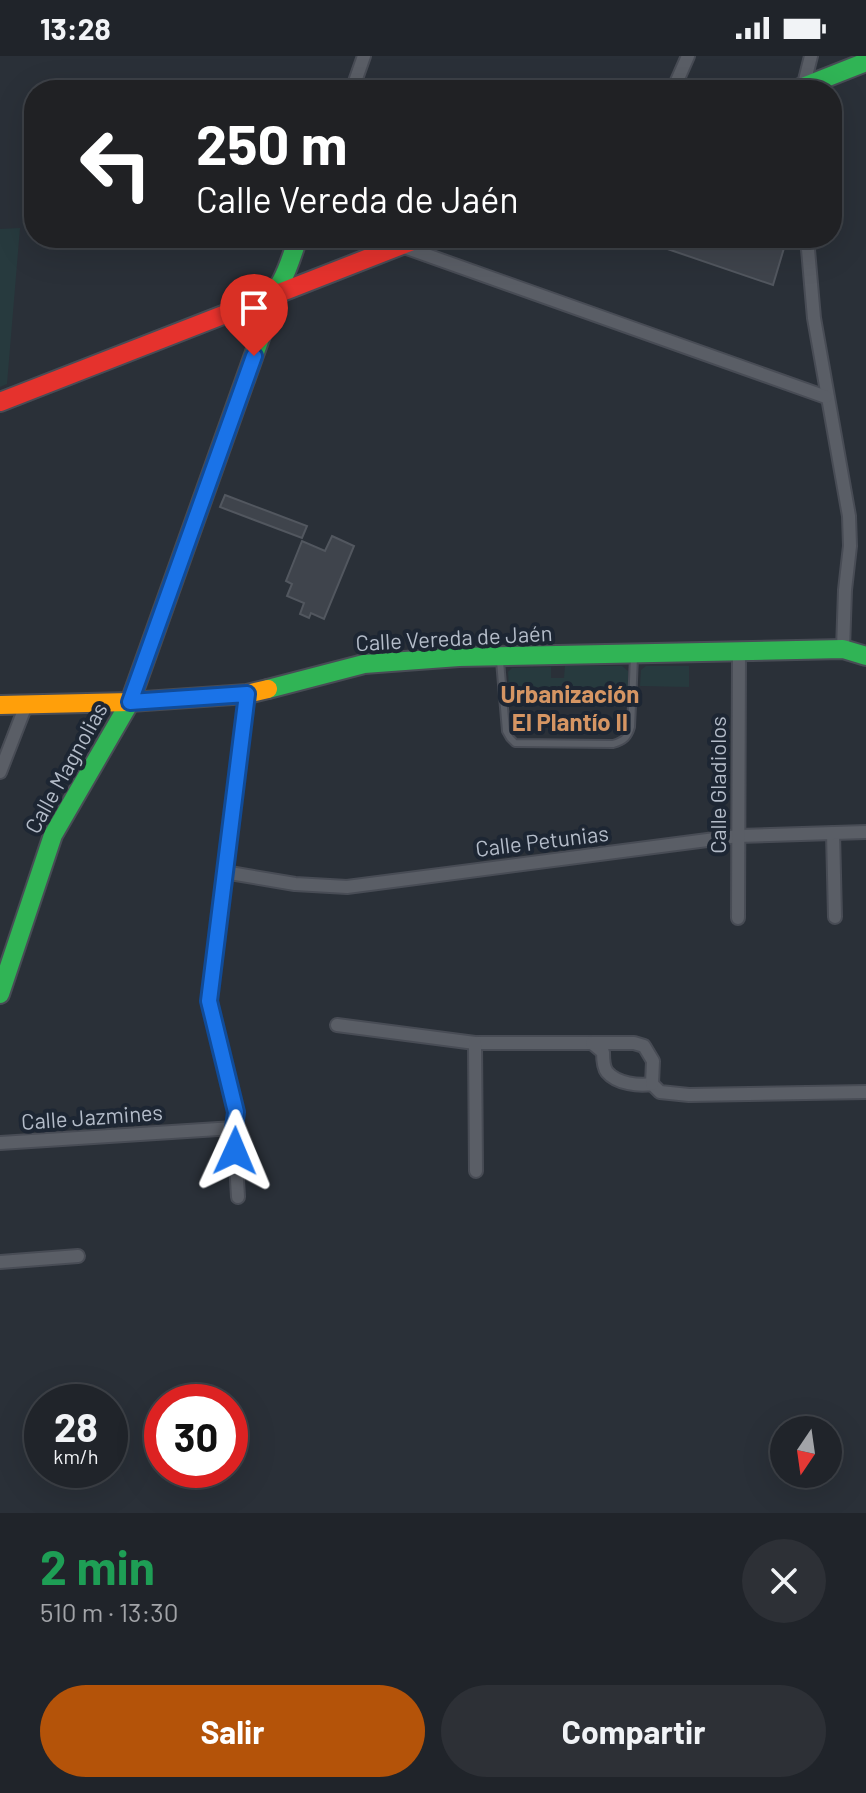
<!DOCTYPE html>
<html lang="es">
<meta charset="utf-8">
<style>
body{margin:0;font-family:Barlow,sans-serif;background:#2d3036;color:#f1f3f6;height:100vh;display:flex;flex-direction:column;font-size:30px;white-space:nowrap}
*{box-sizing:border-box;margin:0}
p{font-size:26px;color:#a2a4a8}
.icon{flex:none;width:44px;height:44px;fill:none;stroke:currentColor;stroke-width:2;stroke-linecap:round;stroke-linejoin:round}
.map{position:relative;height:1457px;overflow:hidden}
.side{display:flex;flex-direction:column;background:#20242a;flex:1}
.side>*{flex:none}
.hud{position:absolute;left:24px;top:24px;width:818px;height:168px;border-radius:32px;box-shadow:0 8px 32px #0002,0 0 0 2px #3d4147;background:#202124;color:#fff;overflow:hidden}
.needle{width:52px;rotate:193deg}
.fabs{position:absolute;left:770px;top:1360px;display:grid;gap:16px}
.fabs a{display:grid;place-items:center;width:72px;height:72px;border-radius:50%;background:#20242a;box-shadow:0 8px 32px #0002,0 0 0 2px #3d4147;font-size:40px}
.speed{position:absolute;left:24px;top:1328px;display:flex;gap:16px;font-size:40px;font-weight:700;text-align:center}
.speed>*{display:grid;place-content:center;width:104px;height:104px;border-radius:50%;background:#20242a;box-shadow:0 8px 32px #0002,0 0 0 2px #3d4147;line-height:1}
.speed small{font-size:20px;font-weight:400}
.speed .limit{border:12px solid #d22;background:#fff;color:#111}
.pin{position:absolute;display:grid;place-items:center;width:68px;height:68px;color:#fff;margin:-82px -34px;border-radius:50% 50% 50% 0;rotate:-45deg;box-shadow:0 0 8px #0007}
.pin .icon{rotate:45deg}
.me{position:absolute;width:88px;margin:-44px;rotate:1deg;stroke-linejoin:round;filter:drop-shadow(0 0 6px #0008)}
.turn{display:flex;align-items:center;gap:28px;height:168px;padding:0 40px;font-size:36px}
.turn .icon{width:104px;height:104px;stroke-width:2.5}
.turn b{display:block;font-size:56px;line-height:68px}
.round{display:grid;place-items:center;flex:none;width:84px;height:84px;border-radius:42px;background:#2d3036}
.head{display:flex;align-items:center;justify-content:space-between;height:136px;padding:0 40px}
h1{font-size:48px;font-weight:700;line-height:60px;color:#1e9e55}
.action{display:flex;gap:16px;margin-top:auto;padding:16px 40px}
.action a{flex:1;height:92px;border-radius:48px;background:#b45309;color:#fff;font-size:32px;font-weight:700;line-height:92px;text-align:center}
.action a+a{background:#2d3036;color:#f1f3f6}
.status{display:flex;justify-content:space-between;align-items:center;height:56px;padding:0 40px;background:#20242a;direction:ltr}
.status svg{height:22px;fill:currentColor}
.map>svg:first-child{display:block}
</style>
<div class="status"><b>13:28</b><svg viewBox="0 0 49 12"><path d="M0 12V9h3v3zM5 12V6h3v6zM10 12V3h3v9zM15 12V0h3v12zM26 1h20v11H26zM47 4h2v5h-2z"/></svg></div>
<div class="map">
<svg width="866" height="1457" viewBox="0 0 866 1457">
<rect width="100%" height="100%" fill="#2a3038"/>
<g fill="#273a3e">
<polygon points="20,172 7,328 0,331 0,173"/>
<polygon points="565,610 622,610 628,615 628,632 509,631 508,616 512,612 551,611 551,622 564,622"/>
<polygon points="646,610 689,610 689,631 640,630 641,614"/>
</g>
<g fill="#3f444c" stroke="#52575f" stroke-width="2">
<polygon points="641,182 787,182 773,229 641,184"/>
<polygon points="225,439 307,470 302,482 220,451"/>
<polygon points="332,480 354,490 324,563 311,557 309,562 300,558 304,547 287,540 292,528 286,525 302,485 325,495"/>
</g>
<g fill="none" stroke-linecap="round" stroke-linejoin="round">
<g stroke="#484c55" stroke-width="10">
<path id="lane" d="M 500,605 L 506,675 L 510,682 L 515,687 L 613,688 C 624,685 628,681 631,671 L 634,601"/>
</g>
<g stroke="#484c55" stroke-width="16">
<g id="street">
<polyline points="803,32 811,0"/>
<polyline points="352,34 364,0"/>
<polyline points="673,34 688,0"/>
<polyline points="807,182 814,262 849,460 850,490 845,534 843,593"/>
<polyline points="404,191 826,341"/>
<polyline points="0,716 26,649"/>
<polyline points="833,777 835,861"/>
<polyline points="224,816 295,828 347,831 738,780 866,776"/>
<polyline points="738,862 739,596"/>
<path d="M 337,969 L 475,987 L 592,987 L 603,996 C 603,1002 603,1011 607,1016 C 617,1028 639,1030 652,1028 L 660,1036 L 689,1039 L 866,1036"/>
<polyline points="475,987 476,1115"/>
<polyline points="592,987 634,987 644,990 653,1005 652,1028"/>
<polyline points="0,1087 234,1072"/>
<polyline points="238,1141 234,1072 236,1056 209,945 247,638"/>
<polyline points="0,1206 78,1200"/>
</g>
</g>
<g stroke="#484c55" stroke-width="22">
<g id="fast">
<polyline points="795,34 866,6"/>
<polyline points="268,633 364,608 459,601 843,593 866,600"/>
<path d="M 0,938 L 53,779 L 130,646 L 264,271 C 264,248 272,243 282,224 C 289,211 293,196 298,182"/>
</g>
</g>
<g stroke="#484c55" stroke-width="22">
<polyline id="slow" points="0,649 130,646 247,638 268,633"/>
</g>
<g stroke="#484c55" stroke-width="22">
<polyline id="jam" points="0,346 420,182"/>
</g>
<use href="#lane" stroke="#5a5e66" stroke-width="6"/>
<use href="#street" stroke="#5a5e66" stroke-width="12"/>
<use href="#fast" stroke="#30b455" stroke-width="18"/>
<use href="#slow" stroke="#ff9f0a" stroke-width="18"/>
<use href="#jam" stroke="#e5322d" stroke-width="18"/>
</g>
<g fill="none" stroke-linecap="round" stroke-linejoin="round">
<g stroke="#114b97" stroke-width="20">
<polyline id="route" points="235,1095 234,1072 236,1056 209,945 247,638 130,646 254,300"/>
</g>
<use href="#route" stroke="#1a73e8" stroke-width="14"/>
</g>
<g text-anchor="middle" stroke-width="8" stroke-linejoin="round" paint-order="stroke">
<g font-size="22" fill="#b4bcc9" stroke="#1d2633">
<text transform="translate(454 582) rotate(-3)" y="8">Calle Vereda de Jaén</text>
<text transform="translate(66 712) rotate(-61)" y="8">Calle Magnolias</text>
<text transform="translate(718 729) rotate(-90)" y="8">Calle Gladiolos</text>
<text transform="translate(542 785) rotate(-7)" y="8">Calle Petunias</text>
<text transform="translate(92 1061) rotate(-4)" y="8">Calle Jazmines</text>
</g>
<g font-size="24" font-weight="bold" fill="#d59563" stroke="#1d2633">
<text x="570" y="647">Urbanización<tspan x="570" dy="28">El Plantío II</tspan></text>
</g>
</g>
</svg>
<div class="fabs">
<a><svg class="needle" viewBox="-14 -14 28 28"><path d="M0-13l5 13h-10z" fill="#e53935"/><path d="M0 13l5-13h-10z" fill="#a2a4a8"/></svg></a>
</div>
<div class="speed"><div>28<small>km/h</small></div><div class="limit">30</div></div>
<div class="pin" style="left:254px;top:300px;background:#d93025"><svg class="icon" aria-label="arrive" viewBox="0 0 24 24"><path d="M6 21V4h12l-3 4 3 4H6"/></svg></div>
<svg class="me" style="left:235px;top:1095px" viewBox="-20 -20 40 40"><path d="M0-17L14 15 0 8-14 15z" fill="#1a73e8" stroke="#fff" stroke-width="4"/></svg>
<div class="hud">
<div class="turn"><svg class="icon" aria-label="left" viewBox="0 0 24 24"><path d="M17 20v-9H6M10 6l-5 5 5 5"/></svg><div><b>250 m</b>Calle Vereda de Jaén</div></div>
</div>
</div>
<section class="side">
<div class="head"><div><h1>2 min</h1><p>510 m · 13:30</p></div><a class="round"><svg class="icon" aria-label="close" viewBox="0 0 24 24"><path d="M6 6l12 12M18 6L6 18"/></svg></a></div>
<div class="action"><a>Salir</a><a>Compartir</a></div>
</section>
